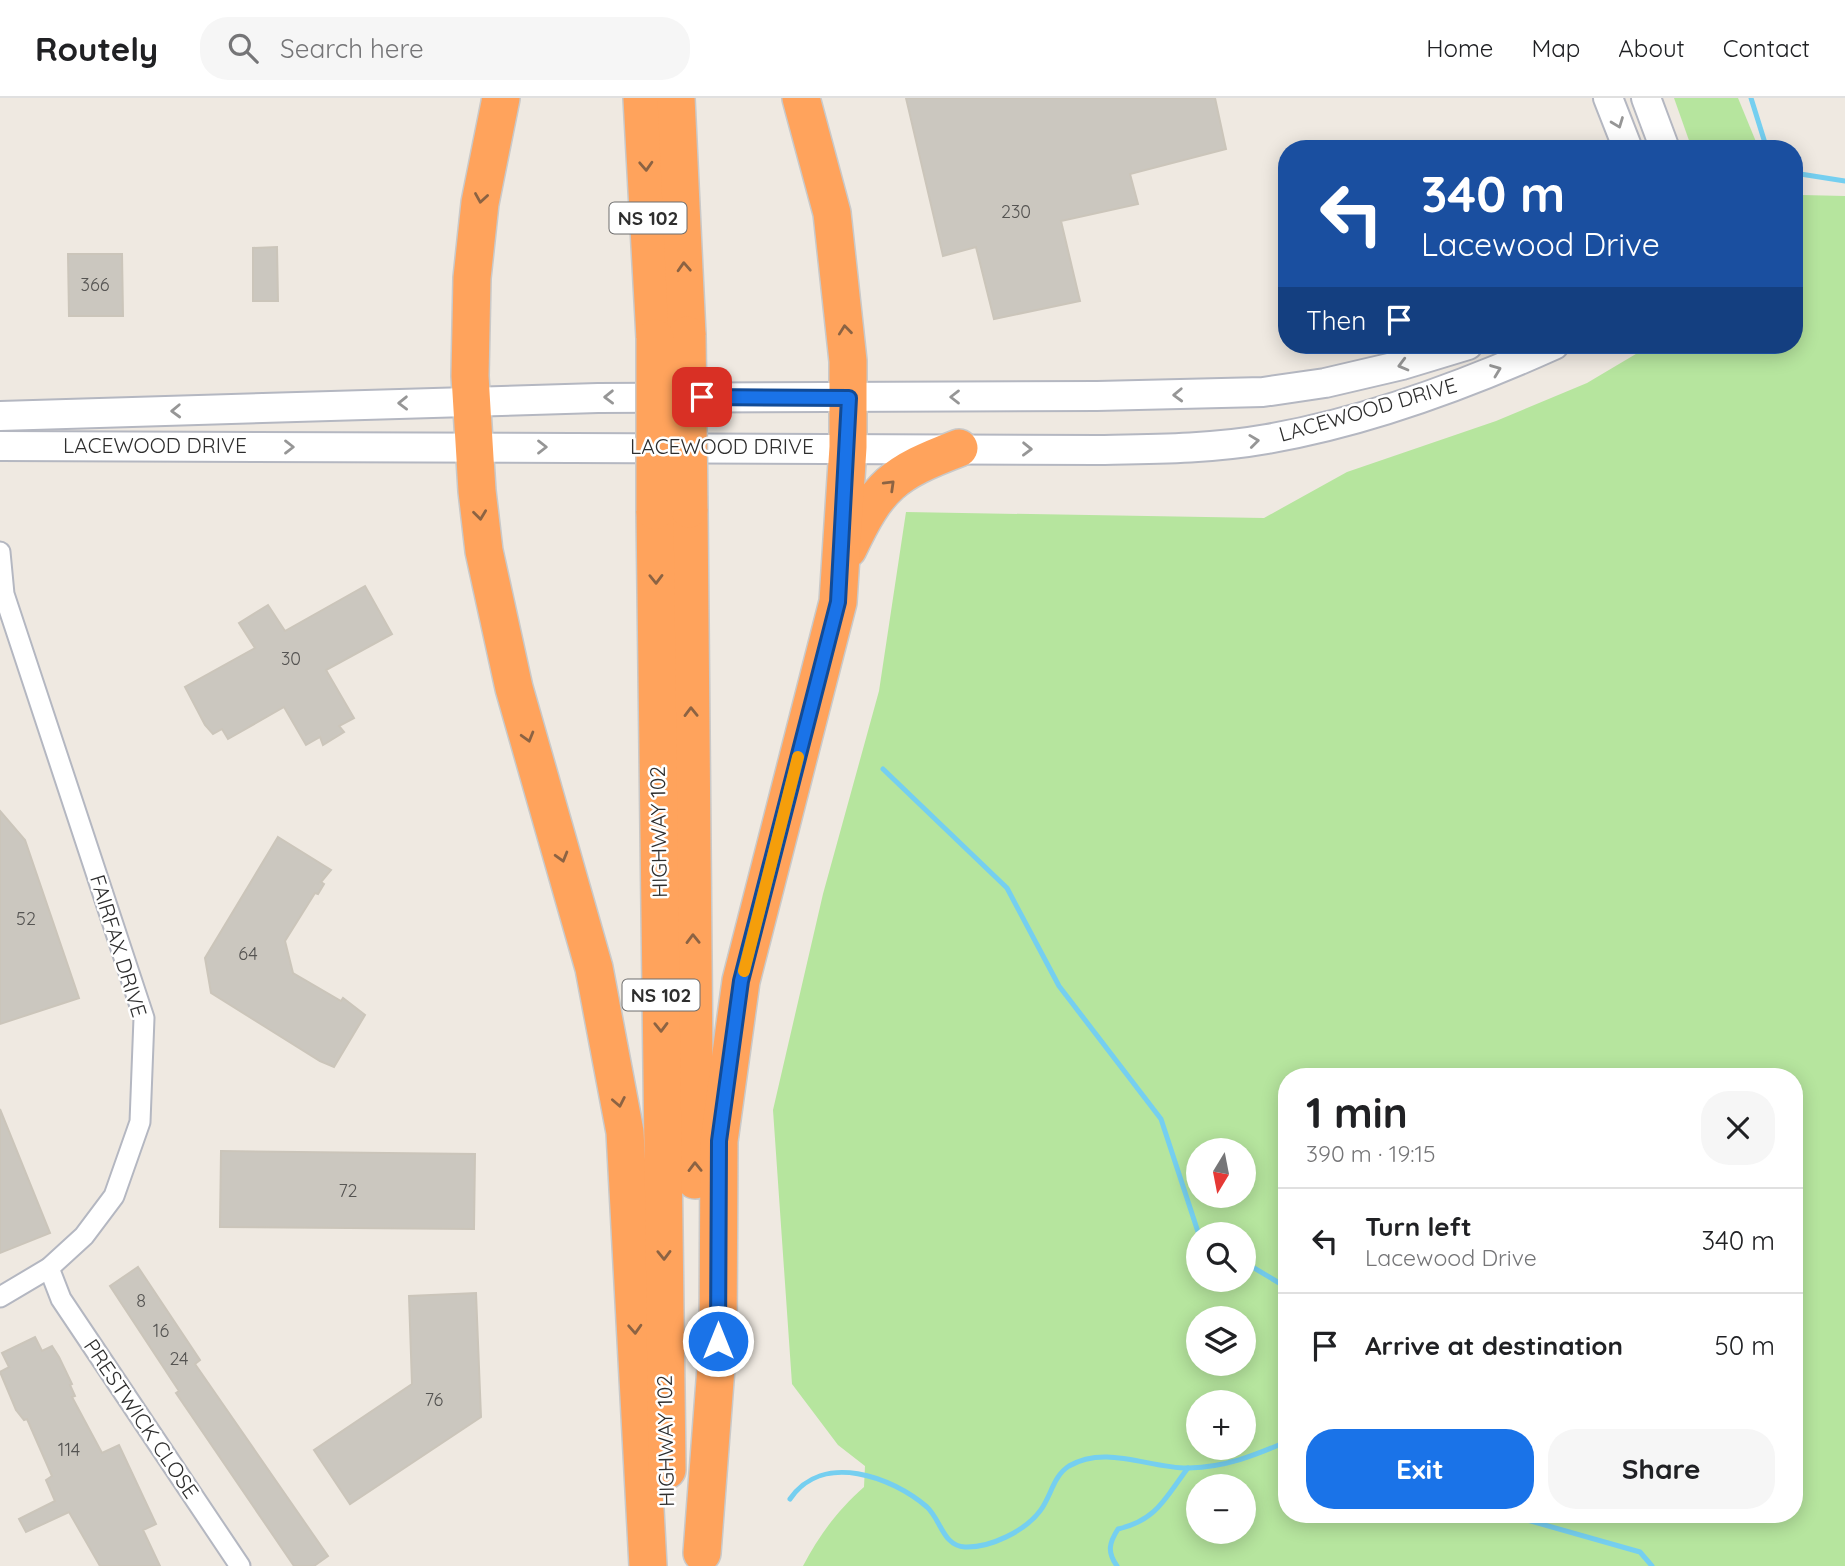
<!DOCTYPE html>
<meta charset="utf-8">
<style>
body{margin:0;font-family:Quicksand,sans-serif;background:#f6f6f6;color:#202124;height:100vh;display:flex;flex-direction:column;font-size:26px;white-space:nowrap}
*{box-sizing:border-box;margin:0}
p{font-size:23px;color:#757577}
.icon{flex:none;width:38px;height:38px;fill:none;stroke:currentColor;stroke-width:2;stroke-linecap:round;stroke-linejoin:round}
.map{position:relative;flex:1;overflow:hidden}
.drawer{position:absolute;left:1278px;top:970px;width:525px;height:455px;display:flex;flex-direction:column;background:#fff;border-radius:28px;box-shadow:0 4px 18px #0003}
.drawer>*{flex:none}
.guide{position:absolute;left:1278px;top:42px;width:525px;height:214px;border-radius:28px;box-shadow:0 4px 18px #0003;background:#1a4fa0;color:#fff;overflow:hidden}
.needle{width:46px;rotate:190deg}
.fabs{position:absolute;left:1186px;top:1040px;display:grid;gap:14px}
.fabs a{display:grid;place-items:center;width:70px;height:70px;border-radius:50%;background:#fff;box-shadow:0 4px 18px #0003;font-size:35px}
.pin{position:absolute;display:grid;place-items:center;width:60px;height:60px;color:#fff;margin:-30px;border-radius:14px;box-shadow:0 4px 10px #0006}
.me{position:absolute;width:77px;margin:-38px;rotate:0deg;stroke-linejoin:round;filter:drop-shadow(0 0 5px #0008)}
.turn{display:flex;align-items:center;gap:24px;height:147px;padding:0 28px;font-size:32px}
.turn .icon{width:91px;height:91px;stroke-width:2.5}
.turn b{display:block;font-size:49px;line-height:60px}
.then{display:flex;align-items:center;height:66px;padding:0 28px;background:#0003;gap:14px;font-size:26px}
.round{display:grid;place-items:center;flex:none;width:74px;height:74px;border-radius:28px;background:#f6f6f6}
.summary{display:flex;align-items:center;justify-content:space-between;height:119px;padding:0 28px}
h1{font-size:42px;font-weight:700;line-height:52px}
.cta{display:flex;gap:14px;margin-top:auto;padding:14px 28px}
.cta a{flex:1;height:80px;border-radius:28px;background:#1a73e8;color:#fff;font-size:28px;font-weight:700;line-height:80px;text-align:center}
.cta a+a{background:#f6f6f6;color:#202124}
ul{padding:0;list-style:none}
li{display:flex;align-items:center;gap:21px;height:105px;padding:0 28px;border-top:2px solid #e0e0e0}
li div{flex:1}
li b{display:block;font-size:26px}
li em{font-style:normal}
header{display:flex;align-items:center;gap:42px;box-sizing:border-box;height:98px;padding:0 35px;background:#fff;border-bottom:2px solid #e0e0e0}
header strong{font-size:33px}
nav{display:flex;gap:38px;margin-inline-start:auto;font-size:24px}
.search{width:490px;height:63px;background:#f6f6f6;display:flex;align-items:center;gap:18px;box-sizing:border-box;padding:0 24px;border-radius:28px;color:#757577;font-size:26px}
.map>svg:first-child{display:block}
</style>
<header>
<strong>Routely</strong>
<div class="search"><svg class="icon" aria-label="search" viewBox="0 0 24 24"><circle cx="10" cy="10" r="6"/><path d="M15 15l6 6"/></svg>Search here</div>
<nav><a>Home</a><a>Map</a><a>About</a><a>Contact</a></nav>
</header>
<div class="map">
<svg width="1845" height="1468" viewBox="0 0 1845 1468">
<rect width="100%" height="100%" fill="#efe9e1"/>
<g fill="#b6e59e" fill-rule="evenodd">
<polygon points="1674,0 1738,0 1759,51 1692,51"/>
<path d="M 1794,89 L 1802,97 L 1845,98 L 1845,1468 L 803,1468 C 820,1436 837,1413 864,1389 L 865,1368 L 838,1347 L 792,1286 L 773,1012 L 823,796 L 879,593 L 906,414 L 1264,420 L 1347,374 L 1496,323 L 1587,285 L 1651,247 L 1794,247 ZM 1286,978 L 1794,978 L 1794,1416 L 1286,1416 ZM 1199,1052 L 1244,1052 L 1244,1097 L 1199,1097 ZM 1199,1136 L 1244,1136 L 1244,1181 L 1199,1181 ZM 1199,1220 L 1244,1220 L 1244,1265 L 1199,1265 ZM 1199,1304 L 1244,1304 L 1244,1349 L 1199,1349 ZM 1199,1388 L 1244,1388 L 1244,1433 L 1199,1433 Z"/>
</g>
<g fill="none" stroke-linecap="round" stroke-linejoin="round">
<g stroke="#75cff0" stroke-width="5">
<polyline points="1751,0 1765,45 1770,51"/>
<polyline points="1794,75 1845,83"/>
<polyline points="883,671 1007,790 1059,888 1161,1021 1199,1137"/>
<polyline points="1244,1164 1286,1189"/>
<path d="M 790,1401 C 823,1353 892,1379 927,1409 C 941,1422 943,1448 965,1449 C 990,1450 1025,1433 1040,1413 C 1051,1399 1053,1378 1069,1368 C 1106,1346 1151,1371 1189,1370 C 1226,1369 1253,1358 1286,1344"/>
<polyline points="1506,1416 1640,1454 1652,1468"/>
<path d="M 1117,1468 C 1107,1454 1109,1445 1118,1431 C 1158,1422 1166,1398 1188,1370"/>
</g>
</g>
<g fill="#cbc7bf" stroke="#cbc5ba" stroke-width="2">
<polygon points="906,0 1215,0 1226,51 1130,76 1138,106 1061,123 1080,203 994,221 976,149 943,158"/>
<polygon points="277,149 278,203 253,203 253,150"/>
<polygon points="68,156 122,156 123,218 69,218"/>
<polygon points="365,488 392,536 326,572 354,620 339,628 344,634 323,647 320,639 306,647 284,609 228,641 222,631 213,636 205,627 185,589 255,550 239,525 268,507 285,533"/>
<polygon points="0,713 25,742 79,900 0,926"/>
<polygon points="278,739 331,772 321,784 324,786 318,796 315,795 285,843 293,875 341,903 343,900 365,917 334,969 320,963 211,895 205,860"/>
<polygon points="0,1011 50,1135 0,1155"/>
<polygon points="221,1053 475,1056 474,1131 220,1129"/>
<polygon points="138,1169 200,1262 195,1266 328,1458 314,1468 294,1468 176,1295 179,1293 110,1188"/>
<polygon points="476,1195 481,1319 350,1406 314,1352 412,1286 409,1198"/>
<polygon points="35,1239 42,1253 52,1248 59,1259 72,1286 70,1287 75,1298 72,1299 102,1355 119,1347 156,1426 143,1432 160,1468 100,1468 69,1414 26,1434 19,1421 55,1403 46,1382 52,1378 27,1321 24,1322 16,1312 0,1274 9,1269 2,1255"/>
</g>
<g fill="none" stroke-linecap="round" stroke-linejoin="round">
<g stroke="#b4b7c1" stroke-width="23">
<g id="street">
<polyline points="0,454 4,496 144,920 140,1024 114,1098 84,1138 49,1170 0,1199"/>
<polyline points="49,1170 61,1201 240,1468"/>
</g>
</g>
<g stroke="#b4b7c1" stroke-width="32">
<g id="secondary">
<polyline points="1608,0 1628,51"/>
<polyline points="1646,0 1665,51"/>
<polyline points="0,318 598,300 1097,298 1263,294 1325,285 1402,267 1468,247"/>
<path d="M 0,348 L 1098,352 C 1154,351 1211,351 1267,341 C 1366,324 1463,288 1554,247"/>
</g>
</g>
<g stroke="#c9c9c9" stroke-width="40">
<g id="highway">
<polyline points="501,0 480,105 472,180 470,278 477,393 484,453 514,590 594,870 625,1034 648,1468"/>
<polyline points="642,0 655,240"/>
<polyline points="676,0 687,237"/>
<polyline points="689,411 695,1082"/>
<polyline points="655,413 667,1372"/>
<path d="M 848,451 C 878,387 893,375 959,350"/>
<polyline points="702,1455 718,1243 719,1043 741,883 838,504 848,349 848,263 832,115 801,0"/>
</g>
</g>
<use href="#street" stroke="#fff" stroke-width="19"/>
<use href="#secondary" stroke="#fff" stroke-width="28"/>
<use href="#highway" stroke="#ffa35c" stroke-width="37"/>
<g stroke="#c9c9c9" stroke-width="40" stroke-linecap="butt">
<g id="highway-bridge">
<polyline points="687,237 689,411"/>
<polyline points="655,240 655,413"/>
</g>
</g>
<use href="#highway-bridge" stroke="#ffa35c" stroke-width="37"/>
</g>
<defs><path id="oneway-chevron" d="M-2-3.5L2.5 0L-2 3.5" fill="none" stroke-width="1.6" stroke-linecap="round" stroke-linejoin="round" transform="scale(1.75)"/></defs>
<g stroke="#969696">
<use href="#oneway-chevron" transform="translate(1618 25) rotate(69)"/>
<use href="#oneway-chevron" transform="translate(1403 267) rotate(165)"/>
<use href="#oneway-chevron" transform="translate(1496 272) rotate(-21)"/>
<use href="#oneway-chevron" transform="translate(1178 297) rotate(178)"/>
<use href="#oneway-chevron" transform="translate(609 299) rotate(179)"/>
<use href="#oneway-chevron" transform="translate(955 299) rotate(180)"/>
<use href="#oneway-chevron" transform="translate(403 305) rotate(179)"/>
<use href="#oneway-chevron" transform="translate(176 313) rotate(178)"/>
<use href="#oneway-chevron" transform="translate(1254 343) rotate(-7)"/>
<use href="#oneway-chevron" transform="translate(289 349)"/>
<use href="#oneway-chevron" transform="translate(542 349)"/>
<use href="#oneway-chevron" transform="translate(1027 351) rotate(1)"/>
</g>
<g stroke="#8c6343">
<use href="#oneway-chevron" transform="translate(646 68) rotate(87)"/>
<use href="#oneway-chevron" transform="translate(481 100) rotate(99)"/>
<use href="#oneway-chevron" transform="translate(684 169) rotate(-93)"/>
<use href="#oneway-chevron" transform="translate(845 232) rotate(-96)"/>
<use href="#oneway-chevron" transform="translate(890 387) rotate(-44)"/>
<use href="#oneway-chevron" transform="translate(480 417) rotate(83)"/>
<use href="#oneway-chevron" transform="translate(656 481) rotate(89)"/>
<use href="#oneway-chevron" transform="translate(691 614) rotate(-91)"/>
<use href="#oneway-chevron" transform="translate(528 639) rotate(74)"/>
<use href="#oneway-chevron" transform="translate(562 759) rotate(74)"/>
<use href="#oneway-chevron" transform="translate(693 841) rotate(-91)"/>
<use href="#oneway-chevron" transform="translate(661 929) rotate(89)"/>
<use href="#oneway-chevron" transform="translate(619 1004) rotate(79)"/>
<use href="#oneway-chevron" transform="translate(695 1069) rotate(-91)"/>
<use href="#oneway-chevron" transform="translate(664 1157) rotate(89)"/>
<use href="#oneway-chevron" transform="translate(635 1231) rotate(87)"/>
</g>
<g fill="none" stroke-linecap="round" stroke-linejoin="round">
<g stroke="#114b97" stroke-width="18">
<polyline id="route" points="702,299 849,300 838,504 741,883 719,1043 718,1243"/>
</g>
<use href="#route" stroke="#1a73e8" stroke-width="12"/>
<polyline stroke="#f59e0b" stroke-width="12" points="744,873 798,659"/>
</g>
<g text-anchor="middle" stroke-width="5" stroke-linejoin="round" paint-order="stroke">
<g font-size="18" fill="#555452">
<text x="1016" y="120">230</text>
<text x="95" y="193">366</text>
<text x="291" y="567">30</text>
<text x="26" y="827">52</text>
<text x="248" y="862">64</text>
<text x="348" y="1099">72</text>
<text x="141" y="1209">8</text>
<text x="161" y="1239">16</text>
<text x="179" y="1267">24</text>
<text x="434" y="1308">76</text>
<text x="69" y="1358">114</text>
</g>
<g fill="#fff" stroke="#6d6d6d" stroke-width="2">
<rect x="609.5" y="104.5" width="77" height="31" rx="5"/>
<rect x="622.5" y="881.5" width="77" height="31" rx="5"/>
</g>
<g font-size="19" font-weight="bold" fill="#2e2e2e">
<text x="648" y="127">NS 102</text>
<text x="661" y="904">NS 102</text>
</g>
<g font-size="21" fill="#2e2e2e" stroke="#fff">
<text transform="translate(1368 312) rotate(-16)" y="7">LACEWOOD DRIVE</text>
<text x="155" y="355">LACEWOOD DRIVE</text>
<text x="722" y="356">LACEWOOD DRIVE</text>
<text transform="translate(659 734) rotate(-91)" y="7">HIGHWAY 102</text>
<text transform="translate(118 848) rotate(73)" y="7">FAIRFAX DRIVE</text>
<text transform="translate(141 1321) rotate(56)" y="7">PRESTWICK CLOSE</text>
<text transform="translate(666 1343) rotate(-91)" y="7">HIGHWAY 102</text>
</g>
</g>
</svg>
<div class="fabs">
<a><svg class="needle" viewBox="-14 -14 28 28"><path d="M0-13l5 13h-10z" fill="#e53935"/><path d="M0 13l5-13h-10z" fill="#757577"/></svg></a>
<a><svg class="icon" aria-label="search" viewBox="0 0 24 24"><circle cx="10" cy="10" r="6"/><path d="M15 15l6 6"/></svg></a>
<a><svg class="icon" aria-label="layers" viewBox="0 0 24 24"><path d="M12 4l9 5-9 5-9-5zM3 14l9 5 9-5"/></svg></a>
<a>+</a>
<a>−</a>
</div>
<div class="pin" style="left:702px;top:299px;background:#d93025"><svg class="icon" aria-label="arrive" viewBox="0 0 24 24"><path d="M6 21V4h12l-3 4 3 4H6"/></svg></div>
<svg class="me" style="left:718px;top:1243px" viewBox="-20 -20 40 40"><circle r="17" fill="#1a73e8" stroke="#fff" stroke-width="3"/><path d="M0-11L8 9 0 5-8 9z" fill="#fff"/></svg>
<div class="guide">
<div class="turn"><svg class="icon" aria-label="left" viewBox="0 0 24 24"><path d="M17 20v-9H6M10 6l-5 5 5 5"/></svg><div><b>340 m</b>Lacewood Drive</div></div>
<div class="then">Then<svg class="icon" aria-label="arrive" viewBox="0 0 24 24"><path d="M6 21V4h12l-3 4 3 4H6"/></svg></div>
</div>
<section class="drawer">
<div class="summary"><div><h1>1 min</h1><p>390 m · 19:15</p></div><a class="round"><svg class="icon" aria-label="close" viewBox="0 0 24 24"><path d="M6 6l12 12M18 6L6 18"/></svg></a></div>
<ul>
<li><svg class="icon" aria-label="left" viewBox="0 0 24 24"><path d="M17 20v-9H6M10 6l-5 5 5 5"/></svg><div><b>Turn left</b><p>Lacewood Drive</p></div><em>340 m</em></li>
<li><svg class="icon" aria-label="arrive" viewBox="0 0 24 24"><path d="M6 21V4h12l-3 4 3 4H6"/></svg><div><b>Arrive at destination</b></div><em>50 m</em></li>
</ul>
<div class="cta"><a>Exit</a><a>Share</a></div>
</section>
</div>
